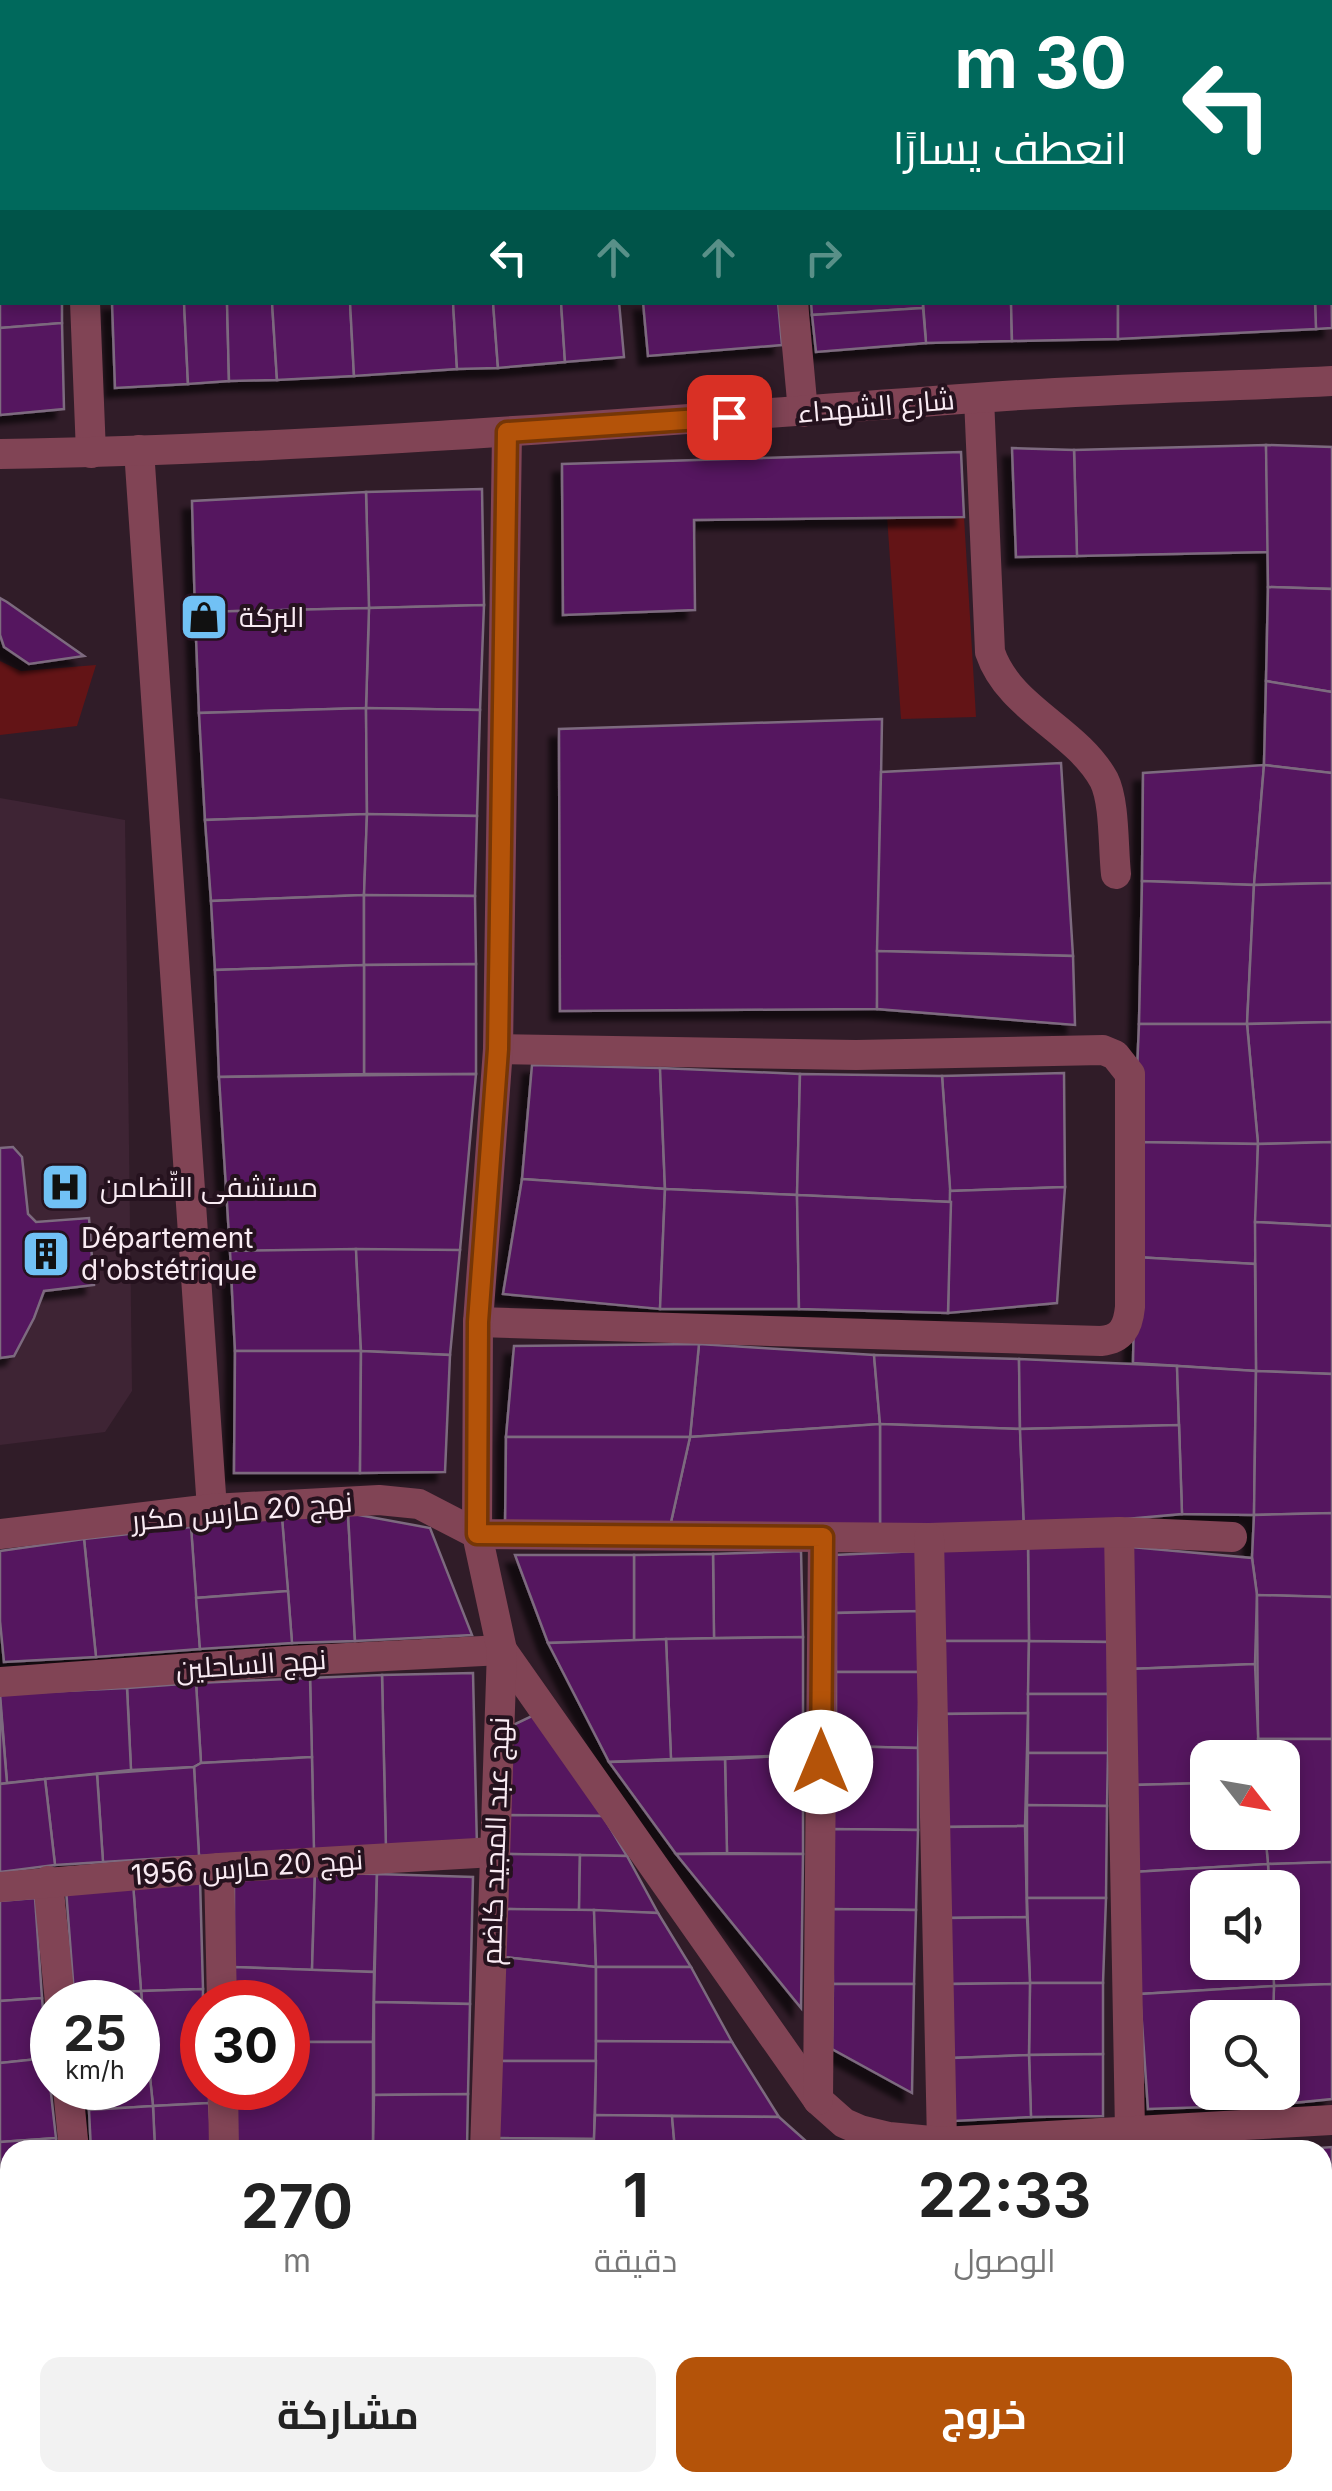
<!DOCTYPE html>
<html lang="ar">
<meta charset="utf-8">
<style>
body{margin:0;font-family:Inter,Cairo,sans-serif;background:#f2f2f2;color:#222;direction:rtl;height:100vh;display:flex;flex-direction:column;font-size:38px;white-space:nowrap}
*{box-sizing:border-box;margin:0}
p{font-size:32px;color:#767676}
.icon{flex:none;width:55px;height:55px;fill:none;stroke:currentColor;stroke-width:2;stroke-linecap:round;stroke-linejoin:round}
.map{position:relative;flex:1;overflow:hidden;direction:ltr}
.details{position:absolute;left:0px;top:2140px;width:1332px;height:352px;display:flex;flex-direction:column;background:#fff;border-radius:30px 30px 0 0;box-shadow:0 5px 15px #0003;direction:rtl}
.details>*{flex:none}
.banner{position:absolute;left:0px;top:0px;width:1332px;height:305px;box-shadow:0 5px 15px #0003;direction:rtl;background:#00695c;color:#fff;overflow:hidden}
.needle{width:65px;rotate:121deg}
.fabs{position:absolute;left:1190px;top:1740px;display:grid;gap:20px}
.fabs a{display:grid;place-items:center;width:110px;height:110px;border-radius:20px;background:#fff;box-shadow:0 5px 15px #0003;font-size:50px}
.speed{position:absolute;left:30px;top:1980px;display:flex;gap:20px;font-size:50px;font-weight:700;text-align:center}
.speed>*{display:grid;place-content:center;width:130px;height:130px;border-radius:50%;background:#fff;box-shadow:0 5px 15px #0003;line-height:1}
.speed small{font-size:25px;font-weight:400}
.speed .limit{border:15px solid #d22;background:#fff;color:#111}
.pin{position:absolute;display:grid;place-items:center;width:85px;height:85px;color:#fff;margin:-42px;border-radius:20px;box-shadow:0 5px 15px #0006}
.me{position:absolute;width:110px;margin:-55px;rotate:0deg;stroke-linejoin:round;filter:drop-shadow(0 0 8px #0008)}
.turn{display:flex;align-items:center;gap:35px;height:210px;padding:0 40px;font-size:45px}
.turn .icon{width:130px;height:130px;stroke-width:2.5}
.turn b{display:block;font-size:70px;line-height:85px}
.lanes{display:flex;align-items:center;height:95px;padding:0 40px;background:#0003;justify-content:center;gap:50px;direction:ltr}
.lanes .off{opacity:.35}
.eta{display:flex;justify-content:space-evenly;align-items:center;height:170px;text-align:center}
.eta b{font-size:60px;font-weight:700;line-height:70px}
.cta{display:flex;gap:20px;margin-top:auto;padding:20px 40px}
.cta a{flex:1;height:115px;border-radius:20px;background:#b45309;color:#fff;font-size:40px;font-weight:700;line-height:115px;text-align:center}
.cta a+a{background:#f2f2f2;color:#222}
.map>svg:first-child{display:block}
</style>
<div class="map">
<svg width="1332" height="2491" viewBox="0 0 1332 2491">
<defs>
<filter id="shadow"><feDropShadow dx="-9" dy="9" stdDeviation="2.5" flood-color="#0009"/></filter>
</defs>
<rect width="100%" height="100%" fill="#301c28"/>
<polygon fill="#3e2434" points="0,798 125,820 132,1391 105,1432 0,1445"/>
<g fill="#631416">
<polygon points="887,516 964,517 976,717 901,719"/>
<polygon points="0,661 21,671 96,665 77,726 0,735"/>
</g>
<g fill="#54165e" stroke="#7d6b7f" stroke-width="2.5" filter="url(#shadow)">
<polygon points="0,0 55,0 2,2 2,58"/>
<rect x="92" y="0" width="52" height="2"/>
<polygon points="144,0 202,0 203,2 144,2"/>
<polygon points="369,0 415,0 415,2 356,2"/>
<polygon points="448,0 505,0 506,2 448,2"/>
<polygon points="505,0 553,0 553,2 506,2"/>
<polygon points="604,0 661,0 662,2 604,2"/>
<polygon points="661,0 732,0 732,2 662,2"/>
<rect x="732" y="0" width="115" height="2"/>
<rect x="847" y="0" width="71" height="2"/>
<rect x="918" y="0" width="45" height="2"/>
<rect x="963" y="0" width="98" height="2"/>
<polygon points="1330,71 1332,71 1330,192"/>
<polygon points="0,83 2,83 0,187"/>
<polygon points="1330,192 1332,328 1316,329 1315,302 1330,302"/>
<polygon points="0,247 2,247 2,302 62,302 62,323 0,328"/>
<polygon points="112,302 184,302 188,384 115,388"/>
<polygon points="184,302 227,302 229,381 188,384"/>
<polygon points="227,302 272,302 277,380 229,381"/>
<polygon points="272,302 350,302 354,376 277,380"/>
<polygon points="350,302 453,302 457,369 354,376"/>
<polygon points="453,302 493,302 498,368 457,369"/>
<polygon points="493,302 561,302 565,362 498,368"/>
<polygon points="561,302 619,302 624,357 565,362"/>
<polygon points="643,302 778,302 782,345 648,356"/>
<polygon points="811,302 923,302 923,308 812,315"/>
<polygon points="923,302 1011,302 1012,341 926,343"/>
<polygon points="1011,302 1118,302 1118,339 1012,341"/>
<polygon points="1118,302 1315,302 1316,329 1118,339"/>
<polygon points="923,308 926,343 816,352 812,315"/>
<polygon points="62,323 64,409 0,415 0,328"/>
<polygon points="1266,445 1269,552 1077,556 1074,450"/>
<polygon points="1266,445 1332,447 1332,589 1268,587"/>
<polygon points="1012,448 1074,450 1077,556 1016,557"/>
<polygon points="961,452 964,517 694,520 695,610 563,615 562,464"/>
<polygon points="482,489 484,605 369,608 366,492"/>
<polygon points="366,492 369,608 195,612 192,501"/>
<polygon points="1268,587 1332,589 1332,692 1266,681"/>
<polygon points="0,598 7,602 84,656 29,664 4,647 0,635"/>
<polygon points="484,605 480,710 366,708 369,608"/>
<polygon points="369,608 366,708 199,713 195,612"/>
<polygon points="1266,681 1332,692 1332,773 1264,765"/>
<polygon points="366,708 367,814 205,820 199,713"/>
<polygon points="366,708 480,710 477,816 367,814"/>
<polygon points="882,719 877,1009 560,1011 559,729"/>
<polygon points="1061,763 1073,956 877,951 881,772"/>
<polygon points="1264,765 1254,885 1142,881 1143,773"/>
<polygon points="1264,765 1332,773 1332,883 1254,885"/>
<polygon points="367,814 364,895 211,901 205,820"/>
<polygon points="367,814 477,816 475,896 364,895"/>
<polygon points="1142,881 1254,885 1247,1024 1139,1024"/>
<polygon points="1332,883 1332,1022 1247,1024 1254,885"/>
<polygon points="364,895 364,965 215,970 211,901"/>
<polygon points="364,895 475,896 476,964 364,965"/>
<polygon points="877,951 1073,956 1075,1025 877,1009"/>
<polygon points="476,964 476,1074 364,1074 364,965"/>
<polygon points="364,965 364,1074 219,1077 215,970"/>
<polygon points="1332,1022 1332,1142 1258,1144 1247,1024"/>
<polygon points="1139,1024 1247,1024 1258,1144 1134,1142"/>
<polygon points="532,1065 660,1068 665,1189 522,1179"/>
<polygon points="660,1068 800,1074 797,1195 665,1189"/>
<polygon points="1064,1073 1065,1187 950,1191 942,1076"/>
<polygon points="476,1074 460,1250 230,1251 219,1077"/>
<polygon points="800,1074 942,1076 951,1202 797,1195"/>
<polygon points="1134,1142 1258,1144 1255,1264 1135,1257"/>
<polygon points="1332,1142 1332,1226 1255,1222 1258,1144"/>
<polygon points="13,1147 22,1157 28,1214 36,1222 89,1218 94,1285 44,1291 34,1318 14,1356 0,1358 0,1148"/>
<polygon points="522,1179 665,1189 660,1309 503,1294"/>
<polygon points="1065,1187 1057,1303 948,1313 950,1191"/>
<polygon points="665,1189 797,1195 799,1309 660,1309"/>
<polygon points="797,1195 951,1202 948,1313 799,1309"/>
<polygon points="1255,1222 1332,1226 1332,1374 1256,1371"/>
<polygon points="356,1249 361,1351 235,1351 230,1251"/>
<polygon points="356,1249 460,1250 450,1355 361,1351"/>
<polygon points="1135,1257 1255,1264 1256,1371 1133,1363"/>
<polygon points="699,1344 874,1355 880,1424 690,1437"/>
<polygon points="699,1344 690,1437 506,1437 514,1346"/>
<polygon points="235,1351 361,1351 360,1473 234,1473"/>
<polygon points="361,1351 450,1355 445,1472 360,1473"/>
<polygon points="874,1355 1019,1359 1020,1429 880,1424"/>
<polygon points="1019,1359 1177,1366 1179,1425 1020,1429"/>
<polygon points="1177,1366 1256,1371 1254,1515 1182,1514"/>
<polygon points="1256,1371 1332,1374 1332,1513 1254,1515"/>
<polygon points="880,1424 1020,1429 1024,1528 880,1526"/>
<polygon points="880,1424 880,1526 669,1531 690,1437"/>
<polygon points="1179,1425 1182,1514 1024,1528 1020,1429"/>
<polygon points="506,1437 690,1437 669,1531 505,1532"/>
<polygon points="348,1513 355,1641 292,1643 282,1518"/>
<polygon points="348,1513 430,1528 472,1635 355,1641"/>
<polygon points="1332,1513 1332,1597 1257,1595 1252,1558 1254,1515"/>
<polygon points="282,1518 288,1591 196,1598 191,1527"/>
<polygon points="191,1527 200,1649 96,1657 84,1539"/>
<polygon points="84,1539 96,1657 4,1662 0,1621 0,1551"/>
<polygon points="1028,1545 1109,1546 1108,1642 1029,1641"/>
<polygon points="1028,1545 1029,1641 941,1641 940,1547"/>
<polygon points="1131,1547 1252,1558 1257,1595 1255,1664 1130,1669"/>
<polygon points="801,1551 803,1637 714,1638 713,1554"/>
<polygon points="918,1551 920,1611 836,1613 835,1555"/>
<polygon points="713,1554 714,1638 634,1641 634,1555"/>
<polygon points="515,1555 634,1555 634,1641 548,1643"/>
<polygon points="288,1591 292,1643 200,1649 196,1598"/>
<polygon points="1257,1595 1332,1597 1332,1739 1258,1739"/>
<polygon points="920,1611 920,1672 836,1672 836,1613"/>
<polygon points="803,1637 803,1755 671,1759 666,1639"/>
<polygon points="666,1639 671,1759 609,1762 548,1643"/>
<polygon points="941,1641 1029,1641 1028,1713 941,1714"/>
<polygon points="1029,1641 1108,1642 1108,1694 1028,1694"/>
<polygon points="1255,1664 1259,1758 1208,1758 1208,1783 1133,1785 1130,1669"/>
<polygon points="836,1672 920,1672 918,1748 836,1746"/>
<polygon points="473,1673 477,1848 386,1850 382,1675"/>
<polygon points="382,1675 386,1850 314,1852 310,1678"/>
<polygon points="310,1678 312,1757 201,1763 196,1683"/>
<polygon points="196,1683 201,1763 194,1767 131,1770 127,1688"/>
<polygon points="127,1688 131,1770 7,1783 0,1694"/>
<rect x="1028" y="1694" width="80" height="59"/>
<polygon points="0,1700 7,1783 0,1784"/>
<polygon points="1028,1713 1025,1826 945,1827 941,1714"/>
<polygon points="534,1715 603,1816 508,1815 509,1727"/>
<polygon points="1258,1739 1332,1739 1332,1862 1268,1864 1265,1832 1282,1832 1282,1758 1259,1758"/>
<polygon points="836,1746 918,1748 918,1830 833,1829"/>
<polygon points="1028,1753 1108,1753 1107,1806 1027,1805"/>
<polygon points="803,1755 803,1854 727,1853 725,1759"/>
<polygon points="312,1757 314,1852 199,1856 194,1767 201,1763"/>
<polygon points="725,1759 727,1853 676,1854 609,1762"/>
<polygon points="194,1767 199,1856 103,1862 97,1774"/>
<polygon points="97,1774 103,1862 55,1865 45,1779"/>
<polygon points="45,1779 55,1865 0,1872 0,1784"/>
<polygon points="1208,1783 1208,1832 1265,1832 1268,1864 1133,1872 1133,1785"/>
<polygon points="1027,1805 1107,1806 1106,1898 1027,1898"/>
<polygon points="508,1815 603,1816 627,1856 506,1854"/>
<polygon points="1025,1826 1027,1917 946,1918 945,1827"/>
<polygon points="833,1829 918,1830 916,1910 832,1909"/>
<polygon points="506,1854 580,1855 579,1911 504,1909"/>
<polygon points="676,1854 803,1854 801,2008"/>
<polygon points="580,1855 627,1856 658,1913 579,1911"/>
<polygon points="1332,1862 1332,1984 1274,1986 1273,1962 1282,1962 1282,1888 1269,1888 1268,1864"/>
<polygon points="1268,1864 1269,1888 1208,1888 1208,1962 1273,1962 1274,1986 1140,1994 1133,1872"/>
<polygon points="234,1871 315,1873 312,1970 234,1967"/>
<polygon points="315,1873 377,1874 374,1972 312,1970"/>
<polygon points="377,1874 473,1877 470,2004 374,2002"/>
<polygon points="200,1879 203,1989 141,1991 133,1883"/>
<polygon points="133,1883 141,1991 74,1994 66,1889"/>
<polygon points="35,1898 42,1998 0,2001 0,1901"/>
<polygon points="1027,1898 1106,1898 1103,1983 1030,1983"/>
<polygon points="504,1909 594,1910 596,1967 504,1957"/>
<polygon points="832,1909 916,1910 914,1984 833,1984"/>
<polygon points="594,1910 658,1913 691,1967 596,1967"/>
<polygon points="1027,1917 1030,1983 949,1984 946,1918"/>
<polygon points="504,1957 596,1967 596,2061 495,2061"/>
<polygon points="234,1967 374,1972 373,2042 288,2042 288,2002 235,2002"/>
<polygon points="596,1967 691,1967 732,2042 596,2041"/>
<polygon points="1030,1983 1103,1983 1103,2054 1029,2055"/>
<polygon points="1030,1983 1029,2055 952,2058 949,1984"/>
<polygon points="833,1984 914,1984 912,2093 832,2049"/>
<polygon points="1332,1984 1332,2099 1272,2105 1272,2092 1282,2092 1282,2018 1273,2018 1274,1986"/>
<polygon points="1274,1986 1273,2018 1208,2018 1208,2092 1272,2092 1272,2105 1148,2109 1140,1994"/>
<polygon points="203,1989 202,2088 209,2088 209,2103 153,2106 141,1991"/>
<polygon points="141,1991 153,2106 89,2110 86,2088 138,2088 138,2002 75,2002 74,1994"/>
<polygon points="42,1998 47,2058 0,2063 0,2001"/>
<polygon points="374,2002 470,2004 468,2094 374,2095"/>
<polygon points="596,2041 732,2042 779,2117 595,2115"/>
<polygon points="288,2042 373,2042 373,2150 237,2150 236,2088 288,2088"/>
<polygon points="1103,2054 1103,2116 1031,2117 1029,2055"/>
<polygon points="1029,2055 1031,2117 954,2121 952,2058"/>
<polygon points="47,2058 56,2138 0,2142 0,2063"/>
<polygon points="495,2061 596,2061 594,2139 495,2138"/>
<polygon points="468,2094 467,2150 373,2150 374,2095"/>
<polygon points="209,2103 212,2150 155,2150 153,2106"/>
<polygon points="153,2106 155,2150 91,2150 89,2110"/>
<polygon points="595,2115 672,2116 675,2150 494,2150 495,2138 594,2139"/>
<polygon points="672,2116 779,2117 816,2150 675,2150"/>
<polygon points="56,2138 57,2150 10,2150 10,2198 0,2199 0,2142"/>
<polygon points="1332,2147 1332,2275 1322,2276 1322,2150 1305,2149"/>
<polygon points="10,2198 10,2284 7,2284 0,2199"/>
<polygon points="0,2209 7,2284 0,2285"/>
<polygon points="1332,2275 1332,2353 1325,2354 1322,2276"/>
<polygon points="10,2314 10,2455 0,2457 0,2315"/>
<polygon points="1332,2353 1332,2427 1325,2354"/>
<polygon points="1322,2354 1325,2354 1332,2427 1332,2463 1322,2465"/>
<polygon points="10,2455 10,2482 123,2482 124,2491 0,2491 0,2457"/>
<polygon points="1332,2463 1332,2491 1147,2491 1204,2482 1322,2482 1322,2465"/>
<polygon points="123,2482 229,2482 229,2490 124,2491"/>
<polygon points="256,2482 375,2482 375,2487 257,2491"/>
<rect x="375" y="2482" width="89" height="9"/>
<polygon points="479,2482 585,2482 586,2491 480,2491"/>
<polygon points="585,2482 708,2482 708,2491 586,2491"/>
<polygon points="708,2482 797,2482 798,2491 708,2491"/>
<polygon points="799,2482 880,2482 881,2491 799,2491"/>
<polygon points="880,2482 958,2482 958,2486 881,2491"/>
<polygon points="958,2482 1035,2482 1037,2491 959,2491"/>
<polygon points="1089,2482 1204,2482 1147,2491 1090,2491"/>
<polygon points="958,2486 959,2491 913,2491 913,2490"/>
<polygon points="375,2487 375,2491 263,2491"/>
</g>
<g fill="none" stroke-linecap="round" stroke-linejoin="round">
<g stroke="#814455" stroke-width="30">
<polyline points="72,0 72,2"/>
<polyline points="1308,2 1332,1"/>
<polyline points="0,70 2,70"/>
<polyline points="85,302 91,453"/>
<polyline points="793,302 803,412"/>
<path d="M 979,398 L 990,652 C 1009,709 1076,729 1104,780 C 1115,802 1113,848 1116,874"/>
<polyline points="139,450 212,1509"/>
<path d="M 0,454 C 326,449 651,421 976,398 C 1094,389 1213,387 1332,381"/>
<path d="M 478,1322 L 1101,1341 C 1122,1339 1128,1327 1130,1307 L 1130,1074 L 1115,1055 L 1103,1050 L 856,1055 L 498,1049"/>
<polyline points="1119,1532 1130,2131"/>
<polyline points="0,1534 212,1509 379,1500 419,1504 477,1534 929,1538 1119,1532 1232,1537"/>
<polyline points="929,1538 942,2142"/>
<polyline points="0,1682 289,1661 502,1650 818,2100 844,2123 860,2130 889,2137 942,2142 1332,2120"/>
<polyline points="219,1868 222,2002"/>
<polyline points="48,1881 60,2002"/>
<polyline points="0,1887 219,1868 494,1852"/>
<polyline points="68,2088 74,2150"/>
<polyline points="223,2088 224,2150"/>
<polyline points="818,2100 823,1537"/>
<polyline points="485,2150 502,1650 477,1534 478,1322 498,1049 507,432"/>
<polyline points="0,2299 10,2297"/>
<polyline points="236,2482 237,2491"/>
<polyline points="1054,2482 1055,2491"/>
<polyline points="476,2491 476,2482"/>
</g>
</g>
<g fill="none" stroke-linecap="round" stroke-linejoin="round">
<g stroke="#753606" stroke-width="25">
<polyline id="route" points="729,417 507,432 498,1049 478,1322 477,1534 823,1537 821,1762"/>
</g>
<use href="#route" stroke="#b45309" stroke-width="18"/>
</g>
<defs>
<g id="shop-square" transform="scale(2.5)"><rect x="-9" y="-9" width="18" height="18" rx="4" fill="#71c1f5" stroke="#25121e"/><path d="M-5-2.5h2.3a2.7 3.5 0 0 1 5.4 0H5L5.5 6h-11ZM-1.5-2.5h3a1.5 2.3 0 0 0-3 0Z" fill="#111"/></g>
<g id="hospital-square" transform="scale(2.5)"><rect x="-9" y="-9" width="18" height="18" rx="4" fill="#71c1f5" stroke="#25121e"/><path d="M-5-5h3v3.5h4V-5h3V5h-3V1.5h-4V5h-3Z" fill="#111"/></g>
<g id="building-square" transform="scale(2.5)"><rect x="-9" y="-9" width="18" height="18" rx="4" fill="#71c1f5" stroke="#25121e"/><path d="M-4-6H4V6H1V3H-1V6H-4ZM-2.5-4.3h1.7v1.8h-1.7ZM.8-4.3h1.7v1.8H.8ZM-2.5-1h1.7V.8h-1.7ZM.8-1h1.7V.8H.8Z" fill="#111"/></g>
</defs>
<g fill-rule="evenodd">
<use href="#shop-square" x="204" y="617"/>
<use href="#hospital-square" x="65" y="1187"/>
<use href="#building-square" x="46" y="1254"/>
</g>
<g text-anchor="middle" stroke-width="8" stroke-linejoin="round" paint-order="stroke">
<g font-size="28" fill="#f9ebf3" stroke="#25121e">
<text transform="translate(876 406) rotate(-5)" y="10">شارع الشهداء</text>
<text transform="translate(242 1511) rotate(-5)" y="10">نهج 20 مارس مكرر</text>
<text transform="translate(251 1664) rotate(-4)" y="10">نهج الساحلين</text>
<text transform="translate(495 1841) rotate(-88)" y="10">نهج عبد المجيد كاضم</text>
<text transform="translate(247 1867) rotate(-4)" y="10">نهج 20 مارس 1956</text>
</g>
<g font-size="28" fill="#f9ebf3" stroke="#25121e" text-anchor="start">
<text x="239" y="627">البركة</text>
<text x="100" y="1197">مستشفى التّضامن</text>
<text x="81" y="1248">Département<tspan x="81" dy="32">d'obstétrique</tspan></text>
</g>
</g>
</svg>
<div class="fabs">
<a><svg class="needle" viewBox="-14 -14 28 28"><path d="M0-13l5 13h-10z" fill="#e53935"/><path d="M0 13l5-13h-10z" fill="#767676"/></svg></a>
<a><svg class="icon" aria-label="sound" viewBox="0 0 24 24"><path d="M4 9h4l5-4v14l-5-4H4zM17 9q2 3 0 6"/></svg></a>
<a><svg class="icon" aria-label="search" viewBox="0 0 24 24"><circle cx="10" cy="10" r="6"/><path d="M15 15l6 6"/></svg></a>
</div>
<div class="speed"><div>25<small>km/h</small></div><div class="limit">30</div></div>
<div class="pin" style="left:729px;top:417px;background:#d93025"><svg class="icon" aria-label="arrive" viewBox="0 0 24 24"><path d="M6 21V4h12l-3 4 3 4H6"/></svg></div>
<svg class="me" style="left:821px;top:1762px" viewBox="-20 -20 40 40"><circle r="19" fill="#fff"/><path d="M0-13L10 11 0 6-10 11z" fill="#b45309"/></svg>
<div class="banner">
<div class="turn"><svg class="icon" aria-label="left" viewBox="0 0 24 24"><path d="M17 20v-9H6M10 6l-5 5 5 5"/></svg><div><b>30 m</b>انعطف يسارًا</div></div>
<div class="lanes"><svg class="icon" aria-label="left" viewBox="0 0 24 24"><path d="M17 20v-9H6M10 6l-5 5 5 5"/></svg><svg class="icon off" aria-label="ahead" viewBox="0 0 24 24"><path d="M12 20V5M6 11l6-6 6 6"/></svg><svg class="icon off" aria-label="ahead" viewBox="0 0 24 24"><path d="M12 20V5M6 11l6-6 6 6"/></svg><svg class="icon off" aria-label="right" viewBox="0 0 24 24"><path d="M7 20v-9h11M14 6l5 5-5 5"/></svg></div>
</div>
<section class="details">
<div class="eta">
<div><b>22:33</b><p>الوصول</p></div>
<div><b>1</b><p>دقيقة</p></div>
<div><b>270</b><p>m</p></div>
</div>
<div class="cta"><a>خروج</a><a>مشاركة</a></div>
</section>
</div>
